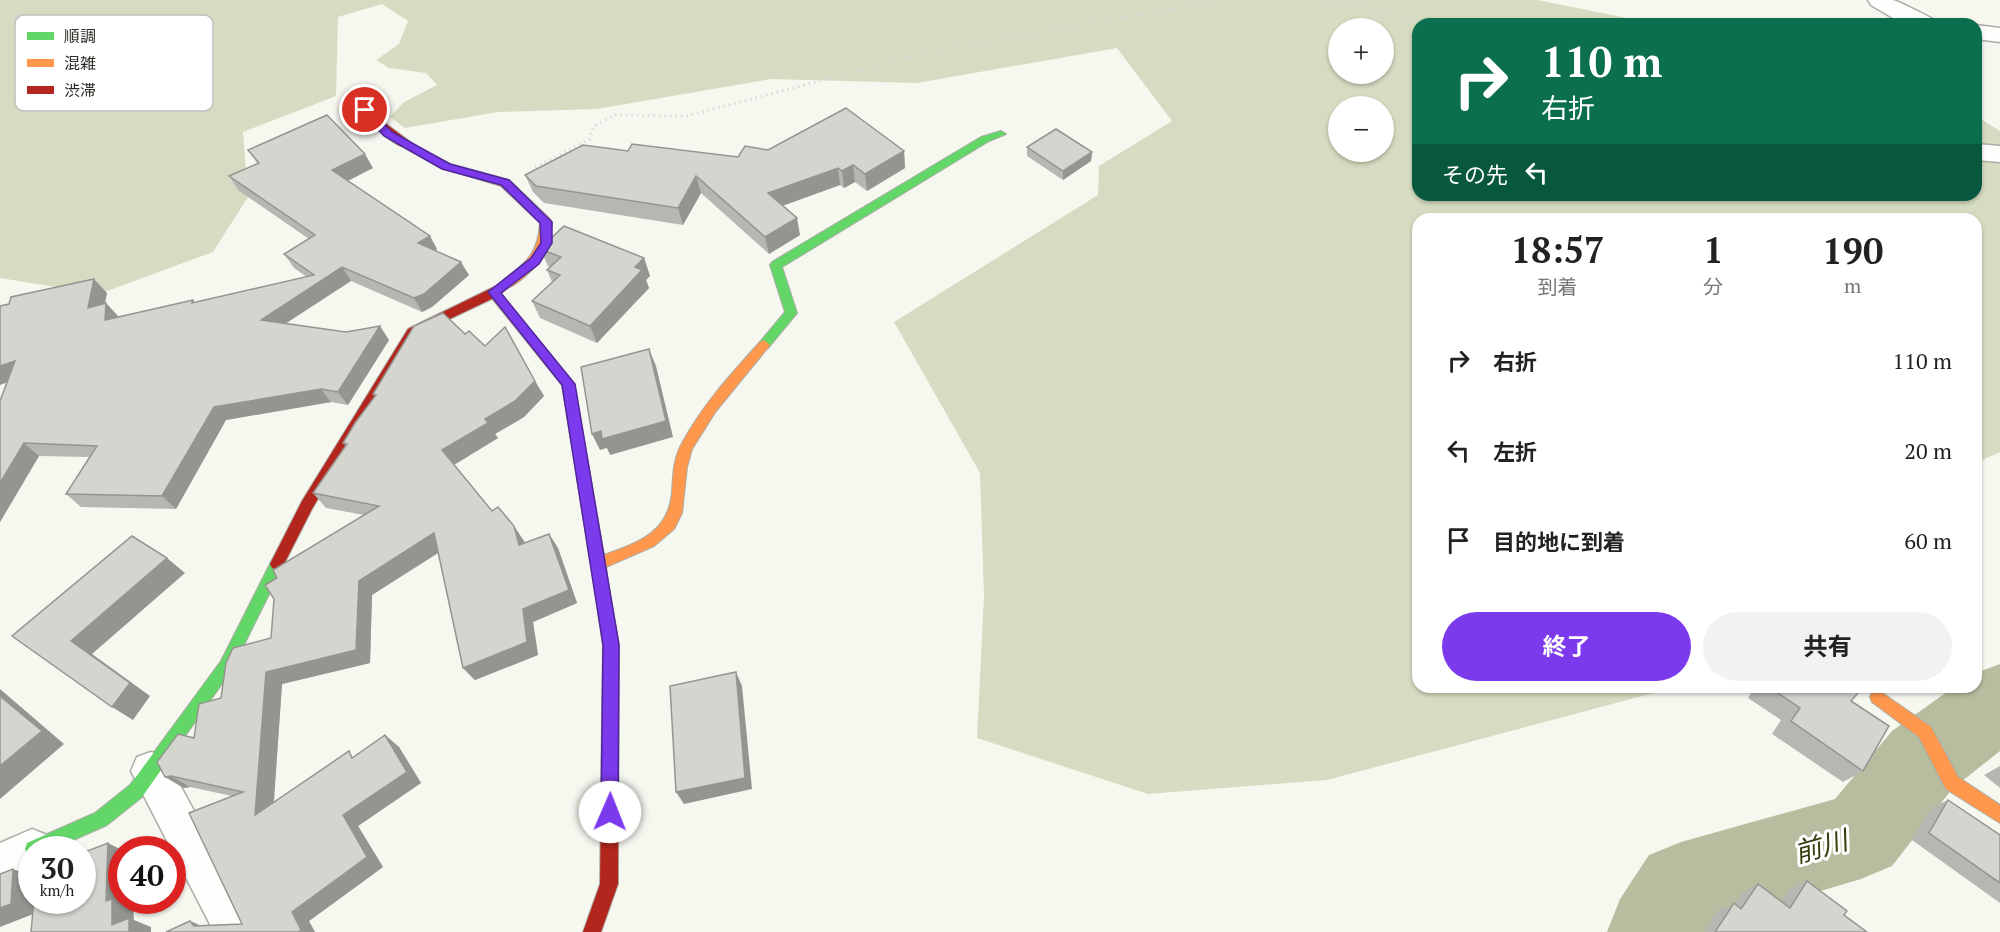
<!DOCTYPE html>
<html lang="ja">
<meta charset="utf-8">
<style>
body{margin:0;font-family:"PT Serif","Noto Sans JP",serif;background:#f2f2f2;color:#222;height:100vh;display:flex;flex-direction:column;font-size:22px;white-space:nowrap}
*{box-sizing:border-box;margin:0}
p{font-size:20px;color:#767676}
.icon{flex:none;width:33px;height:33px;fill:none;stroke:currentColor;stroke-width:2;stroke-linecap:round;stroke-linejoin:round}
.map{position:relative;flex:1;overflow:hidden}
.drawer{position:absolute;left:1412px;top:213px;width:570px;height:480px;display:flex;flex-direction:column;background:#fff;border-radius:18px;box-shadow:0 2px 4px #0004}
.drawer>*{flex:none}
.top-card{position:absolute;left:1412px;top:18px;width:570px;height:183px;border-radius:18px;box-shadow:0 2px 4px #0004;background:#0b6e4f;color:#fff;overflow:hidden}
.controls{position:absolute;left:1328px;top:18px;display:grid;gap:12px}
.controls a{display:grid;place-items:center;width:66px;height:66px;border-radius:50%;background:#fff;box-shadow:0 2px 4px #0004;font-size:30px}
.speed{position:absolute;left:18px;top:836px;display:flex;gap:12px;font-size:30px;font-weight:700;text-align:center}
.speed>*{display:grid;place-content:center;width:78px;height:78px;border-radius:50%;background:#fff;box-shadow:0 2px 4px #0004;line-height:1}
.speed small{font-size:15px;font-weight:400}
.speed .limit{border:9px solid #d22;background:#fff;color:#111}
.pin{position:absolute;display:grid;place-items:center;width:51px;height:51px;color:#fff;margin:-26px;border:3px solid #fff;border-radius:50%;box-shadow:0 2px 6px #0007}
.me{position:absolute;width:66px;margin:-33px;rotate:1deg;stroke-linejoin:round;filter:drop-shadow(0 0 4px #0008)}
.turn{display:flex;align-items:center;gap:21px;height:126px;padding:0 30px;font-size:27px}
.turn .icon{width:78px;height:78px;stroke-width:2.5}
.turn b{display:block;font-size:42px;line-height:51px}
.then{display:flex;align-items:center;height:57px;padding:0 30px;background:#0003;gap:12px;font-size:22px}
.eta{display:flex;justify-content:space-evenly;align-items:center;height:102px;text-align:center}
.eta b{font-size:36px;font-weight:700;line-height:42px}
.action{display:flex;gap:12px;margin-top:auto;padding:12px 30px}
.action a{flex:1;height:69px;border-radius:36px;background:#7c3aed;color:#fff;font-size:24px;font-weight:700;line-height:69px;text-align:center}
.action a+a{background:#f2f2f2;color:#222}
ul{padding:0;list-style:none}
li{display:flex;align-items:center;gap:18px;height:90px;padding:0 30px}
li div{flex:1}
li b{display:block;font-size:22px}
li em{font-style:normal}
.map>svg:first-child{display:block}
</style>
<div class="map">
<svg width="2000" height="932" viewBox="0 0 2000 932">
<rect width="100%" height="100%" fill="#f6f8f0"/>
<path fill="#d6dcc1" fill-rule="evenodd" d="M 0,0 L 1537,0 L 1657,24 L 1418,24 L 1418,195 L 1976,195 L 1976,116 L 2000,131 L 2000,452 L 1976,463 L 1976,219 L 1418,219 L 1418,687 L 1676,687 L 1327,780 L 1148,794 L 977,738 L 984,596 L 980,473 L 894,322 L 1098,195 L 1099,166 L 1172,121 L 1117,48 L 917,83 L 771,79 L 597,109 L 498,112 L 405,128 L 390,117 L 404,102 L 437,85 L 426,73 L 389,68 L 376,60 L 399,44 L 408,21 L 382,4 L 338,17 L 336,96 L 243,132 L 248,197 L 213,252 L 99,294 L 0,278 ZM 1338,28 L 1383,28 L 1383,74 L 1338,74 ZM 1338,106 L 1383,106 L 1383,152 L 1338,152 Z"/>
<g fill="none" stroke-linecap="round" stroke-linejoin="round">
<polygon fill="#b7be9f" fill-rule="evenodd" points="2000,664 2000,751 1952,789 1892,866 1861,879 1710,924 1705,932 1607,932 1620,899 1649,855 1681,842 1835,799 1892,731 1954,687 1976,687 1976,673"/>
<g stroke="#acada7" stroke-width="3">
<g id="street">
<path d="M 1868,0 C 1876,0 1885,0 1893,0 C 1898,1 1938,21 1941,24 L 1903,24 L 1871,5 Z"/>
<polygon points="1976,25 2000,28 2000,42 1976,39"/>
<polygon points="1976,144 2000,146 2000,162 1976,160"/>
<polygon points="151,752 165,757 259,932 214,932 131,771 137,757"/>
<polygon points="32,829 47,835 52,849 32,849 32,871 0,885 0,843"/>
</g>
</g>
<g stroke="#acada7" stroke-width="2">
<g id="fast">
<polygon points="1001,131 1006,134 989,141 782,267 797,313 768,348 760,348 758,345 760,342 785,312 770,265 772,262 981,137"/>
<polygon points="277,558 282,560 284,564 231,671 142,797 107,825 53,849 32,849 32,857 27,855 25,849 27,843 95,813 130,785 221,661 272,560"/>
</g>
</g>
<g stroke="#acada7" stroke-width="2">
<g id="slow">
<path d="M 409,143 L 450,164 L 509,180 L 550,219 L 552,222 C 551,232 551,241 546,251 C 541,263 513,292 500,289 L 498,286 L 500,283 C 524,264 538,256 540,223 L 501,186 L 442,168 L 405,148 L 404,146 Z"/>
<path d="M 494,289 L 498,290 L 574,384 L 604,555 C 637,543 669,533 672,492 C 673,476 673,462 680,447 C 700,408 730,375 760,342 L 764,340 L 770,345 L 716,411 L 692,449 L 687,467 L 682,513 L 674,529 L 654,546 L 606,567 L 608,583 L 606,587 L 601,589 L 596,587 L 594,583 L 562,385 L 490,296 L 488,293 Z"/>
<polygon points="1878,690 1931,727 1958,777 2000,805 2000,823 1946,789 1919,737 1872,702 1870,697 1872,692"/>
</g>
</g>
<g stroke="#acada7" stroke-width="2">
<g id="jam">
<path d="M 353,88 L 357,89 L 381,120 L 413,144 L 413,148 C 391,152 359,108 348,91 Z"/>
<polygon points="504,282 510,286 498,296 416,335 312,509 282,568 277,570 272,568 270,564 302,501 408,329"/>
<polygon points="601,577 606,579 608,583 619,645 618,884 601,932 583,932 600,884 603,645 594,583 596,579"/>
</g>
</g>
<g stroke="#dadad8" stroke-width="3" stroke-dasharray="1.5 4" stroke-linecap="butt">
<polyline points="1316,0 1361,5 1418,24"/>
<polyline points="535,167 590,139 593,127 615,115 687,116 922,54 1224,0"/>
</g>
<use href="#street" fill="#fefefd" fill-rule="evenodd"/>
<use href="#fast" fill="#63d668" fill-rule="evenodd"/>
<use href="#slow" fill="#ff974d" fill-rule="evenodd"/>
<use href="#jam" fill="#b3261e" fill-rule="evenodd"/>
</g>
<g fill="#b5b7b1">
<polygon points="1027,147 1092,152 1091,161 1063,180 1027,156"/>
<polygon points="248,150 373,168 348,181 437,249 435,251 469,275 432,307 422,312 351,281 286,323 389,340 348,405 331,402 226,420 176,509 81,507 66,494 89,457 39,456 0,522 0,401 107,293 105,304 106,303 118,317 193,300 195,303 307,277 294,268 284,254 309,239 238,190 229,176 258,164"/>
<polygon points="768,150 904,151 905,168 867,191 855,182 844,188 840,185 782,206 800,235 769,254 701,193 683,225 544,203 533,192 525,175 628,151 738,157"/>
<polygon points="540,249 644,258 650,276 646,280 649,288 597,343 540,318 532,301 552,282 547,270 550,267 548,266"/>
<polygon points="465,334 535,381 544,396 524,417 495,434 498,438 454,465 492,511 524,541 525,543 549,534 558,548 577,603 533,622 538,655 475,680 463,668 438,552 372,595 370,663 282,684 274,802 355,756 385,735 399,747 421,783 358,826 383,867 309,921 166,932 190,921 201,926 242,924 232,796 190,787 184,788 165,777 194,738 221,698 271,638 277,578 364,515 326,508 313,493 346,446 343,443 375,397 373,394"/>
<polygon points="1755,687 1863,687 1851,701 1863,771 1843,782 1772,734 1781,720 1748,698"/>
<polygon points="2000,766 2000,788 1984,775"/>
<polygon points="1948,800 2000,835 2000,903 1912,840 1931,808"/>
<polygon points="1807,881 1844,915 1867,932 1704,932 1717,911 1734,904 1742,892 1758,884 1782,901 1789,889"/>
</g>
<g fill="#949590">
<polygon points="904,151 905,168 867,191 865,174"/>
<polygon points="1092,152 1091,161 1063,180 1063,171"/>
<polygon points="365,154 373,168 341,184 332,170"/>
<polygon points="853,165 855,182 844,188 842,171"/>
<polygon points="838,168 840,185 771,210 768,193"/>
<polygon points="696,176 701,193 683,225 678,208"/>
<polygon points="797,218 800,235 769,254 765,237"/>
<polygon points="430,236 437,249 426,257 418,243"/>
<polygon points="644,258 650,276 646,280 649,288 597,343 590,326 635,267"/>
<polygon points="461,262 469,275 432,307 422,312 414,298"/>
<polygon points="342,267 351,281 271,333 261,320"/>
<polygon points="94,279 107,293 101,321 88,308"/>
<polygon points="106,303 119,317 105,320"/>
<polygon points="380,326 389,340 348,405 338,392"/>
<polygon points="649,349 656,366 673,437 610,455 607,448 600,450 592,434 601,431"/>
<polygon points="15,361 29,374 0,385 0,366"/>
<polygon points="535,381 544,396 524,417 495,434 498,438 452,466 442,450"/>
<polygon points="321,389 331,402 226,420 176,509 162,496 214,407"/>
<polygon points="24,443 39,456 0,522 0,483"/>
<polygon points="514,526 524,541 529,559 519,545"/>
<polygon points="434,533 446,548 372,595 370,663 282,684 272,826 255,815 266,672 359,581"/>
<polygon points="549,534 558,548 577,603 533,622 538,655 475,680 463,668 523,609"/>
<polygon points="167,558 185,573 92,654 150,696 133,720 112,707 71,641"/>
<polygon points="736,672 742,686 752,789 684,804 676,792"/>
<polygon points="0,689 64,744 0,799"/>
<polygon points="385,735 399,747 421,783 358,826 383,867 309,921 315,932 298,932 292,912"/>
<polygon points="171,776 190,787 184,788 165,777"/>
<polygon points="108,843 122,850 122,900 129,900 129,905 133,907 134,920 151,927 151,932 129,932 112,925 106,901"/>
<polygon points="13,869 32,876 32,900 37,900 36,913 0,927 0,908"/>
<polygon points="190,921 210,930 194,926"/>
</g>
<g fill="#d3d5ce" stroke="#949590" stroke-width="1.5">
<polygon points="846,108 904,151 865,174 853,165 842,171 838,168 768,193 797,218 765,237 696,176 678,208 536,186 525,175 583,145 628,151 632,144 738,157 745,146 768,150"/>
<polygon points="327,115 365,154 332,170 430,236 418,243 461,262 424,294 414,298 342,267 261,320 346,332 380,326 338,392 321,389 214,407 162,496 66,494 97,446 24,443 0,483 0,401 15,361 0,366 0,306 9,304 11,297 94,279 88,308 106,303 105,320 193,300 192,303 314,275 284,254 315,235 229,176 259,163 248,150"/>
<polygon points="1056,129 1092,152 1063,171 1027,147"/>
<polygon points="564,226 644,258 635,267 642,270 590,326 532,301 560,275 547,270 561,257 540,249"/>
<polygon points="443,313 465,334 469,331 485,346 505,327 535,381 515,401 485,419 488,423 442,450 492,511 498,507 514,526 519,545 549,534 569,590 523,609 527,642 463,668 434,533 359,581 356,650 266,672 255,815 349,751 352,758 385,735 407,772 343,815 367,857 292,912 301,930 298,932 166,932 190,921 194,926 242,924 189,813 243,792 171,776 165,777 157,762 178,734 194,738 199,704 221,698 226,663 233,648 271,638 274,599 265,585 277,578 273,570 379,506 313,493 347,444 343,443 355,423 376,395 373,394 414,326"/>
<polygon points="649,349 666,421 602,439 601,431 592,434 581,367"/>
<polygon points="132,536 167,558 71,641 130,683 112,707 12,636"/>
<polygon points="736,672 745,778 676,792 670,686"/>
<polygon points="1769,687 1863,687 1851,701 1889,726 1863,771 1791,721 1800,708"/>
<polygon points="0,696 42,731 0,766"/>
<polygon points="1948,800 2000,835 2000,883 1929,833"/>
<polygon points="108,843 106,901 112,899 112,925 129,918 129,932 31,932 34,900 82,900 82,853"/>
<polygon points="13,869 11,904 0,908 0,874"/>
<polygon points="1807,881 1847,911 1844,915 1867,932 1715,932 1734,903 1741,909 1758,884 1790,908"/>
</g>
<polygon fill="#7c3aed" stroke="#51269a" stroke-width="1.5" points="361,108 368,108 392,132 450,164 509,180 552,222 552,243 539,264 501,293 575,384 619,645 618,812 616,818 610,820 604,818 601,812 603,645 562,385 488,292 531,258 541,243 540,223 501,185 442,169 384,136 361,112"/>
<g text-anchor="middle" stroke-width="6" stroke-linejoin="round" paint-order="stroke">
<g font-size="27" font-style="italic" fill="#363d0c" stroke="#fff">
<text transform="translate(1821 847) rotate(-16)" y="9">前川</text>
</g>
</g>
<rect x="15" y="15" width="198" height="96" rx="9" fill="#fff" stroke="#c0c0be" stroke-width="1.5"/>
<rect x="27" y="32" width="27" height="8" fill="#63d668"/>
<rect x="27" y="59" width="27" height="8" fill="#ff974d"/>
<rect x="27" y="86" width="27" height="8" fill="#b3261e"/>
<g font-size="16" fill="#2c2d27">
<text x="64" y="42">順調</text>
<text x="64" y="69">混雑</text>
<text x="64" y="96">渋滞</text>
</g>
</svg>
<div class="controls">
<a>+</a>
<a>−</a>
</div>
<div class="speed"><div>30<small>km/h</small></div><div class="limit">40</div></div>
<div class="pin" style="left:365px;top:110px;background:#d93025"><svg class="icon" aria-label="arrive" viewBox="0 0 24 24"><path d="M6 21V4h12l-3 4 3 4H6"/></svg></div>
<svg class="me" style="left:610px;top:812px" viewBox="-20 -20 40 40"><circle r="19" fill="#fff"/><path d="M0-13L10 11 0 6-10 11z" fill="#7c3aed"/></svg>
<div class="top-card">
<div class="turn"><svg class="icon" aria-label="right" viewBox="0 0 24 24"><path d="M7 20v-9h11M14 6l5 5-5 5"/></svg><div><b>110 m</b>右折</div></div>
<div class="then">その先<svg class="icon" aria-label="left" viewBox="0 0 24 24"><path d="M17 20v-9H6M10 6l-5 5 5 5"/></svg></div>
</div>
<section class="drawer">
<div class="eta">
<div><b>18:57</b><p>到着</p></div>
<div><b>1</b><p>分</p></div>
<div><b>190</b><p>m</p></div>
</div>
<ul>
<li><svg class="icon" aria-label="right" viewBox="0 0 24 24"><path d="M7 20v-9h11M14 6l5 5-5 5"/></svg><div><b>右折</b></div><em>110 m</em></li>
<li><svg class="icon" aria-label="left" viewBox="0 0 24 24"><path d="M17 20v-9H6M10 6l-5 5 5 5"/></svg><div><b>左折</b></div><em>20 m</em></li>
<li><svg class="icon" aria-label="arrive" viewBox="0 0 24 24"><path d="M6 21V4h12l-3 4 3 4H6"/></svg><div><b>目的地に到着</b></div><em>60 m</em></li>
</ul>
<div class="action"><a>終了</a><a>共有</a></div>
</section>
</div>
